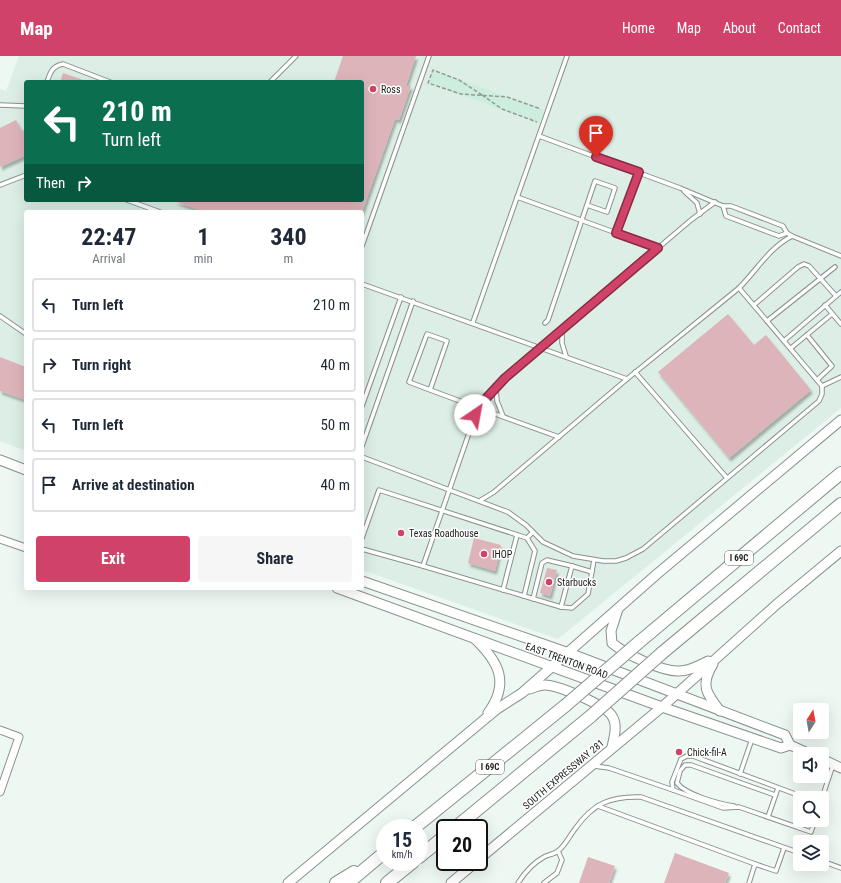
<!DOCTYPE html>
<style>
body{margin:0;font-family:"Roboto Condensed",sans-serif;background:#f6f6f7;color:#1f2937;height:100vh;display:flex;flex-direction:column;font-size:15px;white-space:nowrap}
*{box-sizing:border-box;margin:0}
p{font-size:13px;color:#747a83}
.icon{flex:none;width:22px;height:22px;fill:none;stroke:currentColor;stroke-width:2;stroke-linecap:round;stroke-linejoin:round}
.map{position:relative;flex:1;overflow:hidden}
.side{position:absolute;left:24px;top:154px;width:340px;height:380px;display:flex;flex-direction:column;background:#fff;border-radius:4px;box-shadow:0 4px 16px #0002}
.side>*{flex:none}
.banner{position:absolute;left:24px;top:24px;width:340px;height:122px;border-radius:4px;box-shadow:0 4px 16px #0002;background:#0b6e4f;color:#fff;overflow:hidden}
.needle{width:26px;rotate:11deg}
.buttons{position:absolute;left:793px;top:647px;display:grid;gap:8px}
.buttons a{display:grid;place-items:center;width:36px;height:36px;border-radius:4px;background:#fff;box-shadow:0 4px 16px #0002;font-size:20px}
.speed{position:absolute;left:376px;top:763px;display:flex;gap:8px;font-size:20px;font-weight:700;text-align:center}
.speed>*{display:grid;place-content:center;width:52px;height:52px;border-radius:50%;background:#fff;box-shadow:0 4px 16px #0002;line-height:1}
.speed small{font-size:10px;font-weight:400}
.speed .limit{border:2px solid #111;border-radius:6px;background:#fff;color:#111}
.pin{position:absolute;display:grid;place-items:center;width:34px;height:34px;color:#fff;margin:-41px -17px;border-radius:50% 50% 50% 0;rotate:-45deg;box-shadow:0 0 4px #0007}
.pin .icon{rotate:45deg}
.me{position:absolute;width:44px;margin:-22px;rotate:33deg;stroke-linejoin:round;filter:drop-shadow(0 0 3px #0008)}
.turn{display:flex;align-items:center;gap:14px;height:84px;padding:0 12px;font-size:18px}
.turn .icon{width:52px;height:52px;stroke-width:2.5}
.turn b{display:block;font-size:28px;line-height:34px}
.then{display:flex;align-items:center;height:38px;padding:0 12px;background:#0003;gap:8px;font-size:15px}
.eta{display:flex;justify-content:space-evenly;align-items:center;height:68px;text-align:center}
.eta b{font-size:24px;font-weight:700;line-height:28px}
.primary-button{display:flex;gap:8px;margin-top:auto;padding:8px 12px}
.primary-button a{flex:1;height:46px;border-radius:4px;background:#d14268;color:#fff;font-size:16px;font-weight:700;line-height:46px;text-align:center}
.primary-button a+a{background:#f6f6f7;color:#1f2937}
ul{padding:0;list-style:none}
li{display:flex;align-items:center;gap:12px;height:54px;margin:0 8px 6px;padding:0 4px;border:2px solid #e0e1e3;border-radius:4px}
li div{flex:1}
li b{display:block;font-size:15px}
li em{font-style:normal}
header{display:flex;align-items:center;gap:24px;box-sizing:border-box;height:56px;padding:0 20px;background:#d14268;color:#fff}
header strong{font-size:19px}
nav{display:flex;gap:22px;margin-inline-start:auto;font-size:14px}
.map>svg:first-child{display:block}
</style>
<header>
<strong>Map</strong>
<nav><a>Home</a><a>Map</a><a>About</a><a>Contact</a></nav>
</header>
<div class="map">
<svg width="841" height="827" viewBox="0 0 841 827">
<defs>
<filter id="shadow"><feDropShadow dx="2" dy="3.5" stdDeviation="1" flood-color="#0004"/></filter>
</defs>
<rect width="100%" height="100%" fill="#eef8f3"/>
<path fill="#dceee5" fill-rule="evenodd" d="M 19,0 L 841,0 L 841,352 L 558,583 L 362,514 L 362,156 L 26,156 L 26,395 L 0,385 L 0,33 L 6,35 ZM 26,26 L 362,26 L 362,144 L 26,144 Z"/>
<polygon fill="#cdeede" points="433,14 544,54 539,67 428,27"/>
<g fill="#ddb4b9" filter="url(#shadow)">
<polygon points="343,0 416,0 406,30 411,30 399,64 395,63 362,156 205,156 174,145 362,144 362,26 334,26"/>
<polygon points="63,17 86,25 85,26 60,26"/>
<polygon points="16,64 22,75 26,73 26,99 0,111 0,72"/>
<polygon points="728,258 754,289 766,279 811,334 729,402 658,316"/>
<polygon points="0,301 26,311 26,344 0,335"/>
<polygon points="474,482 501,489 495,515 468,507"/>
<polygon points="547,512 557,514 550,540 540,537"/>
<polygon points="675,797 729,817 725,827 664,827"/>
<polygon points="588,801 615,810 609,827 579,827"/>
</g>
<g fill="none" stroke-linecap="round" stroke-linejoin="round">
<g stroke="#89928d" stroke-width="5.5">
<g id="lane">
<path d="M 47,26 C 50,17 52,10 63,8 L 110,26"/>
<polyline points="270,26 296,0"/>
<polyline points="0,49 26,50"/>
<polyline points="539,80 680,132 723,150 731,150 783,170 787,177 792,180"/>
<polyline points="0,129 26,119"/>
<polyline points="684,135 697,147 700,158"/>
<polyline points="517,141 658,192"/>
<polyline points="127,144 160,156"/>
<polyline points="723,150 726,160 779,180 787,177"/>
<polyline points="616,177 639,116"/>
<polyline points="362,190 429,0"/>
<polyline points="362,228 627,323"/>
<polyline points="754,249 798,211 804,208 809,210 836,240"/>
<polyline points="825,249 841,268"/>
<polyline points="0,260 26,278"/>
<polyline points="767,265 835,211"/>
<polyline points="473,266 567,0"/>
<polyline points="545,267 548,264 595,125 615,132 607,156 587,149"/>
<polyline points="562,274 562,287 566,300"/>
<polyline points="807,279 832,310 817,324"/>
<polyline points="785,284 841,236"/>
<polyline points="791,292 832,258"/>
<polyline points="635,316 727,422"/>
<polyline points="822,330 841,321"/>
<polyline points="496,332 497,345 503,360"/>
<path d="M 430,334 L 447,285 L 427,278 L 409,326 C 459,345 509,363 559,381"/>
<polyline points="362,350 401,241"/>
<polyline points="362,390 413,245"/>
<polyline points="362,401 508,456 526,469 543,486 573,500 603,505 616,505 626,502 643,493 819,345 822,338 822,330 739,232"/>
<path d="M 481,444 L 494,436 L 627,323 L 739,232 C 757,214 769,192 792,180 L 841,200"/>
<polyline points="362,482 379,434 527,482 533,476"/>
<polyline points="362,493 423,510 478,351 505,322 691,164 715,146"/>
<polyline points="423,510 524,540 535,495 527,482"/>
<polyline points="503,534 517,479"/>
<polyline points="524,540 561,551 572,552 588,538 594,504"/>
<polyline points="533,543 542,507 547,504 572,510"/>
<polyline points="561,551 572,510 592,516"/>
<polyline points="594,710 609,712 673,734"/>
<polyline points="740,718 752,683"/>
<polyline points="806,742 693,700 687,700 681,703 672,726 673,734 723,752 739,751 811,776 815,764"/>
<polyline points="822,742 833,709"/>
<polyline points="598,750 755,808"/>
<path d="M 734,750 C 720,748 686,739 677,727 L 680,715 L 685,709 L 691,709 L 775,739"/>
<polyline points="768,761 778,732"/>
<polyline points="822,805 841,812"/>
<path d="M 518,827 C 525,816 533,807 544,801 C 548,799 554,798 558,795 C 565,790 570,779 575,773 C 593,747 611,740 641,741 L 800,797"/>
<polyline points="544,827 557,817 562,804 558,795"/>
<polyline points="749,827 755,808 776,815 784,792"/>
</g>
</g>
<g stroke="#89928d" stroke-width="9">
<g id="street">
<polyline points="0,483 26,492"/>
<polyline points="0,674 19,681 0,736"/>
</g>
</g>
<g stroke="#89928d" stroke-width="11">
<g id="secondary">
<polyline points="0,404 26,414"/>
<polyline points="362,525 569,597 785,679 790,689 810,698"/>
<polyline points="337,532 662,651 781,692 790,689"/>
<path d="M 618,553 L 611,575 L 612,587 C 625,598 663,616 679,615 C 690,615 700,609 708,605"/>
<path d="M 475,583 C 499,606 510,627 488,657"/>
<path d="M 713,608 C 700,629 706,637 720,655"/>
<path d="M 530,633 C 535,631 539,629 545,629 C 557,629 606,649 612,660 C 618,669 614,681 612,691"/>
<polyline points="822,703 841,712"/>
<polyline points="479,803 662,651 777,548 841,495"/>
<polyline points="288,827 497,653 522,637 657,518 841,364"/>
<polyline points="451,827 476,806"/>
</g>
</g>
<g stroke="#89928d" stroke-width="14">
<g id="highway">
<polyline points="638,587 841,417"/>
<polyline points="662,597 841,448"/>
<polyline points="414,772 566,649"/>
<polyline points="455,772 591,660"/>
<polyline points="419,801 445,780"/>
<polyline points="336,827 354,816"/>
<polyline points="348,827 385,796"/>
<polyline points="387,827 413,806"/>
</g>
</g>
<g stroke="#939b97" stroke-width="1.5" stroke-dasharray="4 2" stroke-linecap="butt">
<polyline points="482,39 459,24 433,14 428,27 461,38 507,41 541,53"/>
<polyline points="482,39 502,53 537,66"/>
</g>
<use href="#lane" stroke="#fff" stroke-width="3.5"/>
<use href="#street" stroke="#fff" stroke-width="7"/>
<use href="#secondary" stroke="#fff" stroke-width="9"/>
<use href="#highway" stroke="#fff" stroke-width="12"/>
<g stroke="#89928d" stroke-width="14" stroke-linecap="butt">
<g id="highway-bridge">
<polyline points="566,649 638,587"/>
<polyline points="591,660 662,597"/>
</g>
</g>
<use href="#highway-bridge" stroke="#fff" stroke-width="12"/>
</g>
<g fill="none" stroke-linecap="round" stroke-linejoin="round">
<g stroke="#882b44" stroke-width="10">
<polyline id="route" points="475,359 478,351 505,322 658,192 616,177 639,116 596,101"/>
</g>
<use href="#route" stroke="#d14268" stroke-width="7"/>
</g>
<g fill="#d14268" stroke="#fff" stroke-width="1.5">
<circle cx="373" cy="33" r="4"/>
<circle cx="401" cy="477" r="4"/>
<circle cx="484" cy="498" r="4"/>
<circle cx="549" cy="526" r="4"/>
<circle cx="679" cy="696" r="4"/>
</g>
<g text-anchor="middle" stroke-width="3" stroke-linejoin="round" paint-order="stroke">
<g fill="#fff" stroke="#5e615f" stroke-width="1">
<rect x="725" y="495" width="28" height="14" rx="3"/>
<rect x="476" y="704" width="28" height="14" rx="3"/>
</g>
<g font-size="9" font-weight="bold" fill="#191d1b">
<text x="739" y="505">I 69C</text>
<text x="490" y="714">I 69C</text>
</g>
<g font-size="10" fill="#191d1b" stroke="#fff" text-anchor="start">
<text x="381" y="37">Ross</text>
<text x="409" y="481">Texas Roadhouse</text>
<text x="492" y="502">IHOP</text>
<text x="557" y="530">Starbucks</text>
<text x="687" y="700">Chick-fil-A</text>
</g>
<g font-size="10" fill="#191d1b" stroke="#fff">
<text transform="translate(567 604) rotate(20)" y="4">EAST TRENTON ROAD</text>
<text transform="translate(563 718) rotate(-40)" y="4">SOUTH EXPRESSWAY 281</text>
</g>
</g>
</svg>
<div class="buttons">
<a><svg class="needle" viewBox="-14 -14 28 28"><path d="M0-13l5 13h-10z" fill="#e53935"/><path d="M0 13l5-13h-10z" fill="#747a83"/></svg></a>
<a><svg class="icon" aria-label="sound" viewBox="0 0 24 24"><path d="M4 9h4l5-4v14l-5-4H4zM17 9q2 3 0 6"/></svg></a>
<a><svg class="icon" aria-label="search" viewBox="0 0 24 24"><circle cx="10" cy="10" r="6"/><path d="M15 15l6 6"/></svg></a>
<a><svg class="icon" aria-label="layers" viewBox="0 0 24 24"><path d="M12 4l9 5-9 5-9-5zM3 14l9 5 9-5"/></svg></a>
</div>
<div class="speed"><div>15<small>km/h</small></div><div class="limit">20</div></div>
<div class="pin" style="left:596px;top:101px;background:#d93025"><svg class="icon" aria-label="arrive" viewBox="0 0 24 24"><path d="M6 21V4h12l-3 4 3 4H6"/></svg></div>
<svg class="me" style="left:475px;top:359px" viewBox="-20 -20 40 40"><circle r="19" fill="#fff"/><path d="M0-13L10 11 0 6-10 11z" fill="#d14268"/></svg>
<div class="banner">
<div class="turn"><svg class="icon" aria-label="left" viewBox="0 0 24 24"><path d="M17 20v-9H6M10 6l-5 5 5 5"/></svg><div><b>210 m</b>Turn left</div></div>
<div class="then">Then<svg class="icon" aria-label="right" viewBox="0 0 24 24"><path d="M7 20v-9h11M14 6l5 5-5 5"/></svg></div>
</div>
<section class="side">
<div class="eta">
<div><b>22:47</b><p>Arrival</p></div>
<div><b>1</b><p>min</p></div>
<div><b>340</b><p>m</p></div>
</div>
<ul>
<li><svg class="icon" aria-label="left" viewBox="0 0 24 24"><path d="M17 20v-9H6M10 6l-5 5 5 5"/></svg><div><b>Turn left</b></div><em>210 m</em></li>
<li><svg class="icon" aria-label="right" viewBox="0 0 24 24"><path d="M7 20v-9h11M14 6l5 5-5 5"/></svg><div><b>Turn right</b></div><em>40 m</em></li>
<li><svg class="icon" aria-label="left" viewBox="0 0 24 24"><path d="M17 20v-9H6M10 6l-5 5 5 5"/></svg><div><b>Turn left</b></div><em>50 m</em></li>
<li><svg class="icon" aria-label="arrive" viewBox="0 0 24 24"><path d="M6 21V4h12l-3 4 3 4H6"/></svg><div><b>Arrive at destination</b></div><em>40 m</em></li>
</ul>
<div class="primary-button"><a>Exit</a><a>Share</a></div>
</section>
</div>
